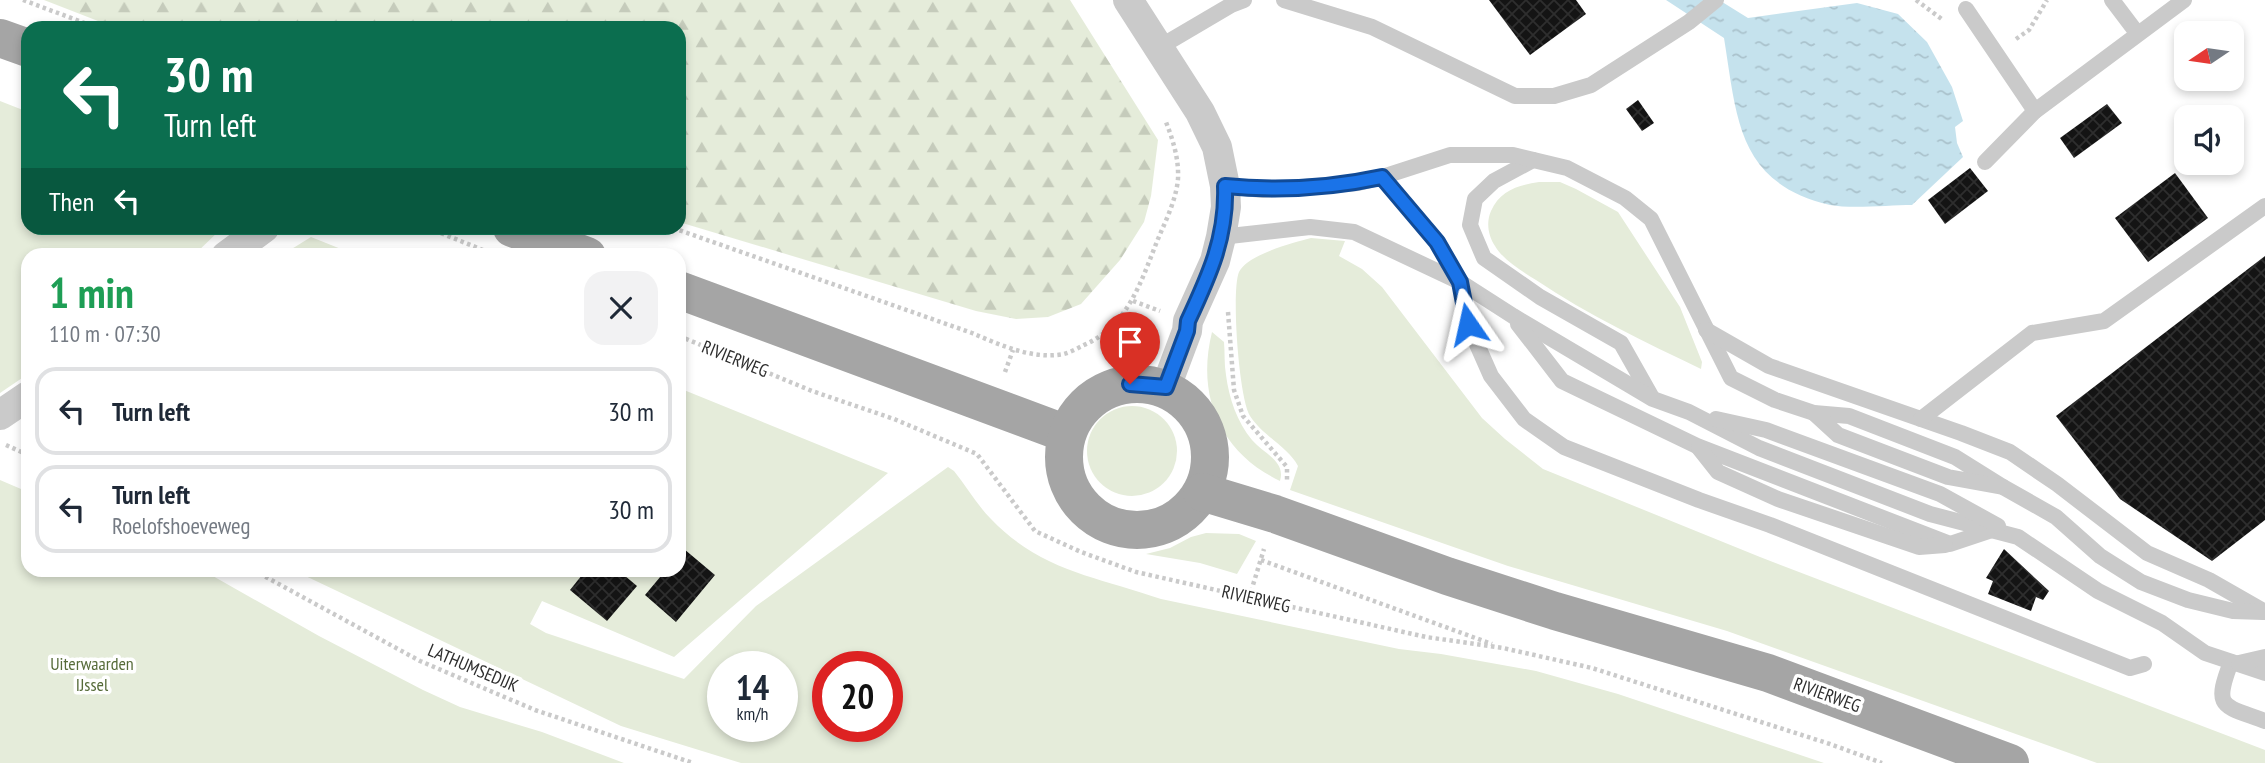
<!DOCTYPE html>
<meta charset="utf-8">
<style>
body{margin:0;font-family:"PT Sans Narrow",sans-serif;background:#f2f2f3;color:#1f2937;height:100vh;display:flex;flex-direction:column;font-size:26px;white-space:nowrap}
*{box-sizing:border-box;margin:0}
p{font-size:23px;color:#747a83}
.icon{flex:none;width:38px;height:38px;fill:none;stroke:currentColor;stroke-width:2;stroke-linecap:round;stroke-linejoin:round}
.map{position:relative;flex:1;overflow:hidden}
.drawer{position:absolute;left:21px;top:248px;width:665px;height:329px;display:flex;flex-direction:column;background:#fff;border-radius:21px;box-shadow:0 4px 10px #0003}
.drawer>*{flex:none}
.top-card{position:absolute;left:21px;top:21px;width:665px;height:214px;border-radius:21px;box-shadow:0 4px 10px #0003;background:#0b6e4f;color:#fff;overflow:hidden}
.needle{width:46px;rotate:257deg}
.tools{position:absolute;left:2174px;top:21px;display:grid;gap:14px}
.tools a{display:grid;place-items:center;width:70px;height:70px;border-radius:14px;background:#fff;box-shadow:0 4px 10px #0003;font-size:35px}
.speed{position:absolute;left:707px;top:651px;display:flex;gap:14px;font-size:35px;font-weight:700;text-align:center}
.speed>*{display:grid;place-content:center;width:91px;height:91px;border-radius:50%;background:#fff;box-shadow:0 4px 10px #0003;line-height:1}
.speed small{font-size:18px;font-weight:400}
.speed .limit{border:10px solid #d22;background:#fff;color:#111}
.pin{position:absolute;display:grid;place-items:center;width:60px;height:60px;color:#fff;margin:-72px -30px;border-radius:50% 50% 50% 0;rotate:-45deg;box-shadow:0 0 7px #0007}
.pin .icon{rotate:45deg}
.me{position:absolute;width:77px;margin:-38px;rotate:349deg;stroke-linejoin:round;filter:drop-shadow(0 0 5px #0008)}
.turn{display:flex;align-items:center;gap:24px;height:147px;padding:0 28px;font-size:32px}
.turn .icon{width:91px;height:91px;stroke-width:2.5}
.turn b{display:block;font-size:49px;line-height:60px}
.then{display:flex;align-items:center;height:66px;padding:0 28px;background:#0003;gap:14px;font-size:26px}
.round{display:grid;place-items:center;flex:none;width:74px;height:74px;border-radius:21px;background:#f2f2f3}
.summary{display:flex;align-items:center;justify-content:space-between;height:119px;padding:0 28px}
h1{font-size:42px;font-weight:600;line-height:52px;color:#1e9e55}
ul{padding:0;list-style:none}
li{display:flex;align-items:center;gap:21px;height:88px;margin:0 14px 10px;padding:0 14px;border:4px solid #e0e1e3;border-radius:21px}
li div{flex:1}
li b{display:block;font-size:26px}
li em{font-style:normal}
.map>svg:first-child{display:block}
</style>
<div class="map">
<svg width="2265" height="763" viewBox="0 0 2265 763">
<defs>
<pattern id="forest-firs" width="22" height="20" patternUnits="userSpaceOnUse" patternTransform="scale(1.75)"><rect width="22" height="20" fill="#e5ecda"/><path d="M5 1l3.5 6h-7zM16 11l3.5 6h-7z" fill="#c5cbbb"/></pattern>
<pattern id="water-ripples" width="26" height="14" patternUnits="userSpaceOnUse" patternTransform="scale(1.75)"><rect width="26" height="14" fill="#c5e2ed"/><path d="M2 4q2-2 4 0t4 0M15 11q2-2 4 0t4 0" fill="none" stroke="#aac2cc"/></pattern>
<pattern id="building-cross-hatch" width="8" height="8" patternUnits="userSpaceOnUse" patternTransform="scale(1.75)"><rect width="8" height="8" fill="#141414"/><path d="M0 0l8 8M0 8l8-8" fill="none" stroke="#2e2e2e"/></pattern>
</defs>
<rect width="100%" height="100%" fill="#fff"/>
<g fill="#e5ecda" fill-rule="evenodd">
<polygon points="0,101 28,112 28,228 222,228 194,255 28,256 28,374 0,393"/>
<path d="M 1539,182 L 1560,182 L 1576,189 L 1618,212 L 1680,307 L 1702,362 L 1701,369 C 1645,342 1588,315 1536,280 C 1522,271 1504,261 1495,246 C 1488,236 1486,222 1491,211 C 1500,190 1519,185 1539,182 Z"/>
<polygon points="311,237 356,255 282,255"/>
<path d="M 1311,238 L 1345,241 L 1339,256 L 1362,269 L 1382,287 L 1482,418 L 1505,439 L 1543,469 L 1760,557 L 2265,750 L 2265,763 L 2097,763 L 1727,631 L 1508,566 L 1290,490 L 1298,466 C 1288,447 1263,436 1250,416 C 1239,399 1231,291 1239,272 C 1248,254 1293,243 1311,238 Z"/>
<path d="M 1212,332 L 1224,342 C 1225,353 1224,364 1226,375 C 1229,398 1237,422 1252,440 C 1264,454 1286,461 1280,481 C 1220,452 1196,396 1212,332 Z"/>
<path d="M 679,388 L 888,473 L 674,657 L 542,601 L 530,624 L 546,633 L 684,679 L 756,606 L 948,467 L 954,471 C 967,487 977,505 991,519 C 1042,572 1096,576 1161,599 L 1399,649 L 1441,654 L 1536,671 L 1618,694 L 1824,763 L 741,763 L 621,726 L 295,571 L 679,570 ZM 723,667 L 782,667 L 782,726 L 723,726 ZM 828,667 L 887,667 L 887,726 L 828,726 Z"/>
<circle cx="1132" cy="451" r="45"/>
<polygon points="0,480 28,492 28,570 204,571 319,636 423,690 460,707 542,732 624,763 0,763"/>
<polygon points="1206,533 1239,534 1256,541 1237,574 1200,563 1146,554 1170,548 1191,537"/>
</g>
<polygon fill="url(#forest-firs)" points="44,0 1070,0 1158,140 1151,196 1144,222 1120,260 1081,304 1048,317 1016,319 976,311 679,222 679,28 116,28"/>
<path fill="url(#water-ripples)" d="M 1666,0 L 1719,0 L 1748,18 L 1857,3 L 1898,14 L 1927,42 L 1952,87 L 1963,121 L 1955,127 L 1957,143 L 1963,157 L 1912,205 C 1889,205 1852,209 1830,205 C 1737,183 1737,118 1724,38 Z"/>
<g fill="url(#building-cross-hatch)">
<polygon points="1489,0 1576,0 1586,14 1530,55"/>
<polygon points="1638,100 1654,123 1642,131 1626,109"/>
<polygon points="2107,104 2122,123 2074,158 2060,138"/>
<polygon points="1970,168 1988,191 1945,224 1928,200"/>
<polygon points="2175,173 2208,218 2148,262 2115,218"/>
<polygon points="2265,256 2265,520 2212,561 2120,499 2056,416"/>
<polygon points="684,549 715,575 676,622 645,595 666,570 679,570 679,555"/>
<polygon points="2004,549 2049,591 2043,600 2036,597 2031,611 1988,594 1993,581 1986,578"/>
<polygon points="586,570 618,570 637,586 607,621 570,590"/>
</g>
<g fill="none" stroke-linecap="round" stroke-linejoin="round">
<g stroke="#cacaca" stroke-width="4.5" stroke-dasharray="3.5 3.5" stroke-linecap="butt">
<polyline points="23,0 98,28"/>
<polyline points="1916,0 1943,20"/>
<polyline points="2016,39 2029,30 2047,0"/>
<polyline points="428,228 483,250"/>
<path d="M 673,228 L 972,333 C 1000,345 1033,360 1064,354 C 1071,352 1078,348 1084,345 C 1129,325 1141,281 1158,239 C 1166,220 1176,200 1178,179 C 1179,159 1173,140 1166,122"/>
<polyline points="1133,301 1160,311"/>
<polyline points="1228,312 1234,390 1243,416 1287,467 1287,481"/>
<polyline points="679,336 812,391 894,419 977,454 1035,531 1081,552 1136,572 1426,637 1503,648 1592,668 1830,744 1882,763"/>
<polyline points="1005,372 1013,350"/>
<polyline points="6,445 28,455"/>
<polyline points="1261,560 1492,644"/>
<polyline points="253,570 420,661 535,710 693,763"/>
<polyline points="1249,598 1264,549"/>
</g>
<g stroke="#cacaca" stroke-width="16">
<polyline points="1284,0 1372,27 1515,96 1554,96 1591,85 1689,22 1716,0"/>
<polyline points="2112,0 2137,33"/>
<polyline points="1966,9 2035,111"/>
<polyline points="1158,48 1231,5 1244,0"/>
<polyline points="1533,160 1494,181 1475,199 1470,225 1484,258 1540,297 1621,343 1651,396"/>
<polyline points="1985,162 2035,111 2184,0"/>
<polyline points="1382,177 1437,242 1460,282 1468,324 1491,376 1524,419 1564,447 1699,500 1770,525 2130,668 2144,664"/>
<polyline points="1225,186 1263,190 1358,183 1382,177 1450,155 1513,155 1567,168 1625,198 1651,219 1731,378 1775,400 1814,413 1849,416 1955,457 2003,487"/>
<polyline points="1221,237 1310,227 1354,232 1460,282 1513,316 1653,399 1689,412 1759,448 1930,514 2018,537 2098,591 2162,623 2205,653 2265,673"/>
<polyline points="1518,324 1562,381 1697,446 1950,544 1992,530"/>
<polyline points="1706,330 1769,366 1961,433 2010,452 2057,484 2147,553 2209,580 2265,612"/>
<polyline points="1814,413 1838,435 1948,477 2003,487 2056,517 2100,556 2141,582 2188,600 2233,611 2263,612"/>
<polyline points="1716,419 1766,430 1940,494 1998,526"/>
<polyline points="1921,419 2032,333 2104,321 2265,206"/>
<polyline points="1699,448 1718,472 1778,499 1919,547 1945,545"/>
<path d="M 2231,662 C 2213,709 2222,705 2265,721"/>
<polyline points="2239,663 2265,657"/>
</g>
<g stroke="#cacaca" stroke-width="30">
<polyline points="1128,0 1200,112 1217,147 1225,186 1226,207 1221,237 1215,261 1188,321 1187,331 1166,387"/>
<polyline points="226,256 264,228"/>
<polyline points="0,415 28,396"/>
</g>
<g stroke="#a5a5a5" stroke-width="38">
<polyline points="0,38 28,48"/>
<polyline points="512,228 587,256"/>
<polyline points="679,290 1067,434"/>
<circle cx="1137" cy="457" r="73"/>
<polyline points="1202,492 1275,514 1447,576 1555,611 1768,673 2010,763"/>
</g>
</g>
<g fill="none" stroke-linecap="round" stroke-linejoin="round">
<g stroke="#114b97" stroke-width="18">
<path id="route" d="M 1130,384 L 1166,387 L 1187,331 L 1188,321 C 1209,276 1227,237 1225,186 C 1276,191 1331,188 1382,177 L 1437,242 L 1460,282 L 1468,324"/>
</g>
<use href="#route" stroke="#1a73e8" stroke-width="12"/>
</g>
<g text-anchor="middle" stroke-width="7" stroke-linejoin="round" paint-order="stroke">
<g font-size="18" fill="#2d2d2d" stroke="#fff">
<text transform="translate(735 359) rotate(22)" y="6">RIVIERWEG</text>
<text transform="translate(1256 599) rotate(13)" y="6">RIVIERWEG</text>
<text transform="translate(473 668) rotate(23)" y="6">LATHUMSEDIJK</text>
<text transform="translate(1827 695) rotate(20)" y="6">RIVIERWEG</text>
</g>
<g font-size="18" fill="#566b39" stroke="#fff">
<text x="92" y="670">Uiterwaarden<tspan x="92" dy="21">IJssel</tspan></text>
</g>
</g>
</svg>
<div class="tools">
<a><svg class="needle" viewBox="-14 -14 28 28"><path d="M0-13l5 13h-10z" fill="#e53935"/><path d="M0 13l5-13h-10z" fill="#747a83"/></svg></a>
<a><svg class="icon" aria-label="sound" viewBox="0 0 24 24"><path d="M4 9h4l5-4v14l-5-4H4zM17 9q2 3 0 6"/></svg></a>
</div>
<div class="speed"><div>14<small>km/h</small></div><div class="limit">20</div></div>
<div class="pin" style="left:1130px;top:384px;background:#d93025"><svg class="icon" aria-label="arrive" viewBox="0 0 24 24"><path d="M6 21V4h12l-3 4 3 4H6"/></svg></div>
<svg class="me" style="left:1468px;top:324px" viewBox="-20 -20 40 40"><path d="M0-17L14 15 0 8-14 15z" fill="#1a73e8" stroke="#fff" stroke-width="4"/></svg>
<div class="top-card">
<div class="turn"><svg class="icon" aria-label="left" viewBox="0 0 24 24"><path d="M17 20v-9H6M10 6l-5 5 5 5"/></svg><div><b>30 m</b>Turn left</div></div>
<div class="then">Then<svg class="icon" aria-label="left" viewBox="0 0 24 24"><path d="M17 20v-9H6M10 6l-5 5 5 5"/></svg></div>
</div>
<section class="drawer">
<div class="summary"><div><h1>1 min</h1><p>110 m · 07:30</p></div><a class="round"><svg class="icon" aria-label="close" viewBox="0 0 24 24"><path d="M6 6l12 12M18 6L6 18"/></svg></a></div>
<ul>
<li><svg class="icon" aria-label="left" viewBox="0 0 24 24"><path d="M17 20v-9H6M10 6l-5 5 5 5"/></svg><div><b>Turn left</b></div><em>30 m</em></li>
<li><svg class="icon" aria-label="left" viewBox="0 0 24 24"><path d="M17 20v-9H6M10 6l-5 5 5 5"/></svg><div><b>Turn left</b><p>Roelofshoeveweg</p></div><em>30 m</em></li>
</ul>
</section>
</div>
